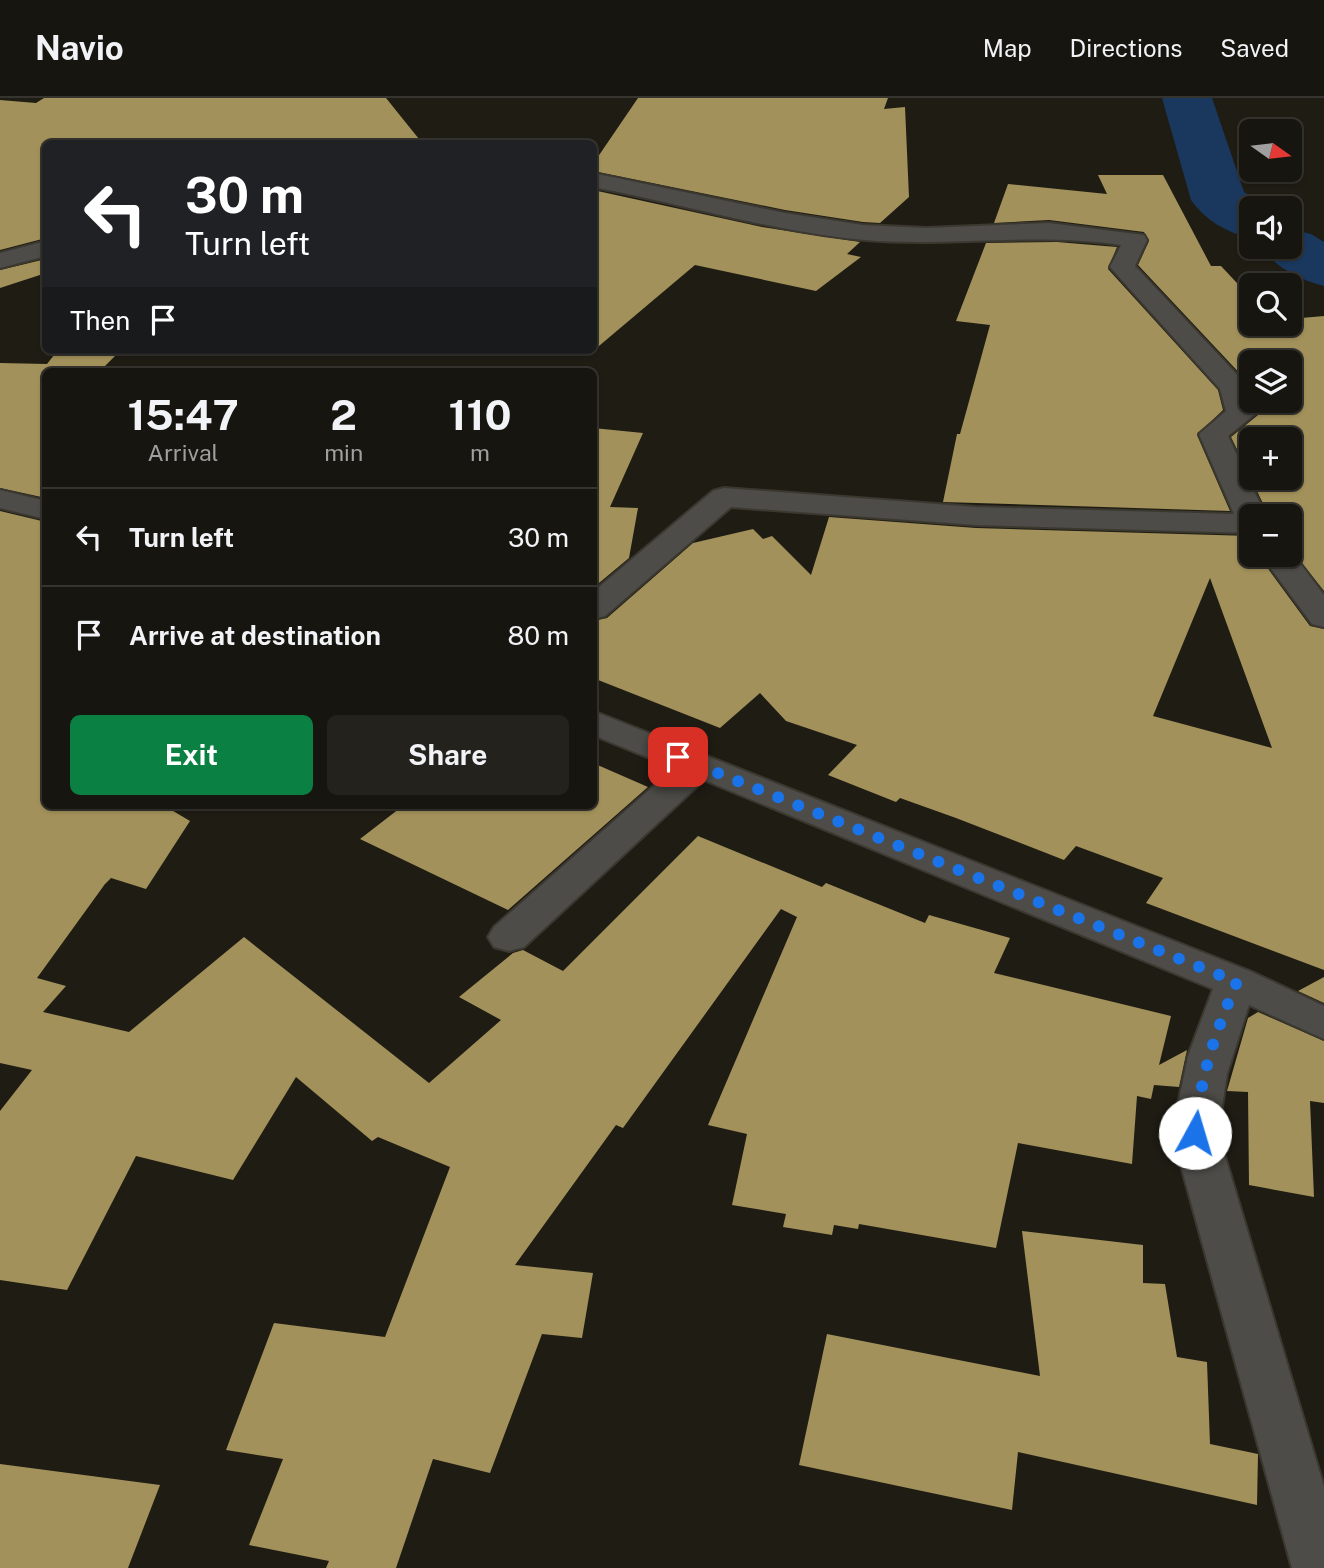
<!DOCTYPE html>
<meta charset="utf-8">
<style>
body{margin:0;font-family:"Public Sans",sans-serif;background:#24221d;color:#f1f3f6;height:100vh;display:flex;flex-direction:column;font-size:26px;white-space:nowrap}
*{box-sizing:border-box;margin:0}
p{font-size:23px;color:#9e9f9e}
.icon{flex:none;width:38px;height:38px;fill:none;stroke:currentColor;stroke-width:2;stroke-linecap:round;stroke-linejoin:round}
.map{position:relative;flex:1;overflow:hidden}
.panel{position:absolute;left:42px;top:270px;width:555px;height:441px;display:flex;flex-direction:column;background:#17150f;border-radius:10px;box-shadow:0 2px 5px #0004,0 0 0 2px #36342f}
.panel>*{flex:none}
.top-card{position:absolute;left:42px;top:42px;width:555px;height:214px;border-radius:10px;box-shadow:0 2px 5px #0004,0 0 0 2px #36342f;background:#202124;color:#fff;overflow:hidden}
.needle{width:46px;rotate:104deg}
.buttons{position:absolute;left:1239px;top:21px;display:grid;gap:14px}
.buttons a{display:grid;place-items:center;width:63px;height:63px;border-radius:10px;background:#17150f;box-shadow:0 2px 5px #0004,0 0 0 2px #36342f;font-size:35px}
.pin{position:absolute;display:grid;place-items:center;width:60px;height:60px;color:#fff;margin:-30px;border-radius:14px;box-shadow:0 4px 10px #0006}
.me{position:absolute;width:77px;margin:-38px;rotate:6deg;stroke-linejoin:round;filter:drop-shadow(0 0 5px #0008)}
.turn{display:flex;align-items:center;gap:24px;height:147px;padding:0 28px;font-size:32px}
.turn .icon{width:91px;height:91px;stroke-width:2.5}
.turn b{display:block;font-size:49px;line-height:60px}
.then{display:flex;align-items:center;height:66px;padding:0 28px;background:#0003;gap:14px;font-size:26px}
.eta{display:flex;justify-content:space-evenly;align-items:center;height:119px;text-align:center}
.eta b{font-size:42px;font-weight:700;line-height:49px}
.button{display:flex;gap:14px;margin-top:auto;padding:14px 28px}
.button a{flex:1;height:80px;border-radius:10px;background:#0b8043;color:#fff;font-size:28px;font-weight:700;line-height:80px;text-align:center}
.button a+a{background:#24221d;color:#f1f3f6}
ul{padding:0;list-style:none}
li{display:flex;align-items:center;gap:21px;height:98px;padding:0 28px;border-top:2px solid #36342f}
li div{flex:1}
li b{display:block;font-size:26px}
li em{font-style:normal}
header{display:flex;align-items:center;gap:42px;box-sizing:border-box;height:98px;padding:0 35px;background:#17150f;border-bottom:2px solid #36342f}
header strong{font-size:33px}
nav{display:flex;gap:38px;margin-inline-start:auto;font-size:24px}
.map>svg:first-child{display:block}
</style>
<header>
<strong>Navio</strong>
<nav><a>Map</a><a>Directions</a><a>Saved</a></nav>
</header>
<div class="map">
<svg width="1324" height="1470" viewBox="0 0 1324 1470">
<rect width="100%" height="100%" fill="#1f1c14"/>
<g fill="none" stroke-linecap="round" stroke-linejoin="round">
<g fill="#1a385e" fill-rule="evenodd">
<path d="M 1162,0 L 1212,0 L 1244,94 L 1270,110 L 1251,110 L 1251,140 C 1227,135 1205,122 1191,102 Z"/>
<path d="M 1290,131 L 1311,136 L 1324,144 L 1324,188 C 1300,182 1276,170 1261,149 L 1290,149 Z"/>
</g>
</g>
<g fill="#a2915a" fill-rule="evenodd">
<polygon points="44,0 386,0 423,46 46,46 46,140 0,152 0,2 36,5"/>
<polygon points="638,0 888,0 884,11 905,9 909,99 880,125 863,124 785,112 593,73 593,66"/>
<path d="M 1098,77 L 1163,77 L 1211,168 L 1221,168 L 1251,200 L 1251,226 L 1290,226 L 1290,221 L 1324,218 L 1324,493 L 1290,450 L 1290,418 L 1269,418 L 1231,339 L 1258,317 L 1253,303 L 1290,303 L 1290,264 L 1251,264 L 1251,298 L 1245,281 L 1138,167 L 1149,143 L 1144,134 L 1049,122 L 994,125 L 1008,86 L 1107,96 ZM 1251,341 L 1290,341 L 1290,380 L 1251,380 Z"/>
<polygon points="593,92 762,129 860,144 847,156 861,159 816,193 695,167 593,253"/>
<polygon points="1057,144 1117,149 1108,171 1218,292 1223,312 1197,337 1230,413 943,404 957,336 960,336 990,227 956,223 986,145"/>
<polygon points="46,161 46,175 0,190 0,172"/>
<polygon points="58,252 121,252 100,273 46,273 46,400 0,390 0,265 47,266"/>
<polygon points="593,330 643,335 610,409 638,410 629,460 593,490"/>
<polygon points="0,413 46,424 46,707 163,707 190,723 146,791 111,780 105,786 37,880 66,888 43,914 129,934 244,839 429,985 501,922 459,899 513,855 523,852 563,873 698,738 822,789 826,785 925,825 929,817 1010,840 994,875 1171,918 1159,967 1187,952 1179,989 1154,987 1151,1001 1137,998 1132,1066 1018,1045 996,1150 859,1126 858,1131 834,1127 832,1137 783,1129 786,1116 732,1107 747,1036 708,1027 797,819 781,811 623,1030 616,1027 515,1167 593,1175 582,1240 542,1236 490,1375 433,1361 396,1470 326,1470 329,1463 249,1447 283,1361 226,1352 274,1225 385,1239 450,1069 378,1039 372,1043 296,979 233,1082 136,1058 67,1192 0,1182 0,1013 32,972 0,965"/>
<path d="M 829,419 L 976,430 L 1251,438 L 1251,457 L 1258,457 L 1310,528 L 1324,531 L 1324,872 L 1146,805 L 1163,780 L 1076,748 L 1064,762 L 956,720 L 900,700 L 896,704 L 828,677 L 857,647 L 786,623 L 760,595 L 720,630 L 593,580 L 593,523 L 607,520 L 693,445 L 753,431 L 763,441 L 772,438 L 811,477 ZM 1210,480 L 1272,650 L 1153,618 Z"/>
<polygon points="593,665 648,689 508,812 360,741 404,707 593,707"/>
<polygon points="1324,879 1324,905 1298,893"/>
<polygon points="1258,914 1324,943 1324,1005 1310,1003 1314,1099 1249,1087 1248,994 1227,993 1248,920"/>
<polygon points="1022,1133 1143,1147 1143,1185 1165,1186 1177,1259 1207,1264 1210,1346 1258,1356 1257,1407 1018,1354 1012,1412 799,1367 827,1236 1040,1278"/>
<polygon points="0,1366 160,1387 128,1470 0,1470"/>
</g>
<g fill="none" stroke-linecap="round" stroke-linejoin="round">
<g stroke="#3b3830" stroke-width="4">
<g id="minor">
<path d="M 593,75 L 785,115 L 863,127 L 926,130 L 1049,125 L 1144,137 L 1147,142 L 1135,168 L 1243,283 L 1255,316 L 1228,338 L 1266,418 L 1251,418 L 1251,435 L 976,427 L 731,409 L 605,518 L 593,521 L 593,494 L 713,393 L 724,390 L 976,409 L 1234,416 L 1199,336 L 1226,313 L 1220,291 L 1110,169 L 1121,147 C 1035,134 951,149 865,142 C 773,134 684,106 593,89 Z"/>
<polygon points="46,143 46,158 0,170 0,155"/>
<polygon points="0,392 46,403 46,421 0,410"/>
<polygon points="1290,452 1324,497 1324,529 1312,526 1261,457 1290,457"/>
<polygon points="593,613 1252,874 1324,908 1324,941 1249,907 1227,976 1218,1035 1324,1389 1324,1470 1292,1470 1172,1035 1188,958 1213,891 704,682 524,849 509,853 494,849 488,839 494,829 674,670 593,637"/>
</g>
</g>
<use href="#minor" fill="#4d4c48" fill-rule="evenodd"/>
</g>
<g fill="none" stroke-linecap="round" stroke-linejoin="round">
<path stroke="#1a73e8" stroke-width="12" stroke-dasharray="0 21.6" d="M 678,659 L 1237,884 C 1214,938 1201,976 1195,1035"/>
</g>
</svg>
<div class="buttons">
<a><svg class="needle" viewBox="-14 -14 28 28"><path d="M0-13l5 13h-10z" fill="#e53935"/><path d="M0 13l5-13h-10z" fill="#9e9f9e"/></svg></a>
<a><svg class="icon" aria-label="sound" viewBox="0 0 24 24"><path d="M4 9h4l5-4v14l-5-4H4zM17 9q2 3 0 6"/></svg></a>
<a><svg class="icon" aria-label="search" viewBox="0 0 24 24"><circle cx="10" cy="10" r="6"/><path d="M15 15l6 6"/></svg></a>
<a><svg class="icon" aria-label="layers" viewBox="0 0 24 24"><path d="M12 4l9 5-9 5-9-5zM3 14l9 5 9-5"/></svg></a>
<a>+</a>
<a>−</a>
</div>
<div class="pin" style="left:678px;top:659px;background:#d93025"><svg class="icon" aria-label="arrive" viewBox="0 0 24 24"><path d="M6 21V4h12l-3 4 3 4H6"/></svg></div>
<svg class="me" style="left:1195px;top:1035px" viewBox="-20 -20 40 40"><circle r="19" fill="#fff"/><path d="M0-13L10 11 0 6-10 11z" fill="#1a73e8"/></svg>
<div class="top-card">
<div class="turn"><svg class="icon" aria-label="left" viewBox="0 0 24 24"><path d="M17 20v-9H6M10 6l-5 5 5 5"/></svg><div><b>30 m</b>Turn left</div></div>
<div class="then">Then<svg class="icon" aria-label="arrive" viewBox="0 0 24 24"><path d="M6 21V4h12l-3 4 3 4H6"/></svg></div>
</div>
<section class="panel">
<div class="eta">
<div><b>15:47</b><p>Arrival</p></div>
<div><b>2</b><p>min</p></div>
<div><b>110</b><p>m</p></div>
</div>
<ul>
<li><svg class="icon" aria-label="left" viewBox="0 0 24 24"><path d="M17 20v-9H6M10 6l-5 5 5 5"/></svg><div><b>Turn left</b></div><em>30 m</em></li>
<li><svg class="icon" aria-label="arrive" viewBox="0 0 24 24"><path d="M6 21V4h12l-3 4 3 4H6"/></svg><div><b>Arrive at destination</b></div><em>80 m</em></li>
</ul>
<div class="button"><a>Exit</a><a>Share</a></div>
</section>
</div>
